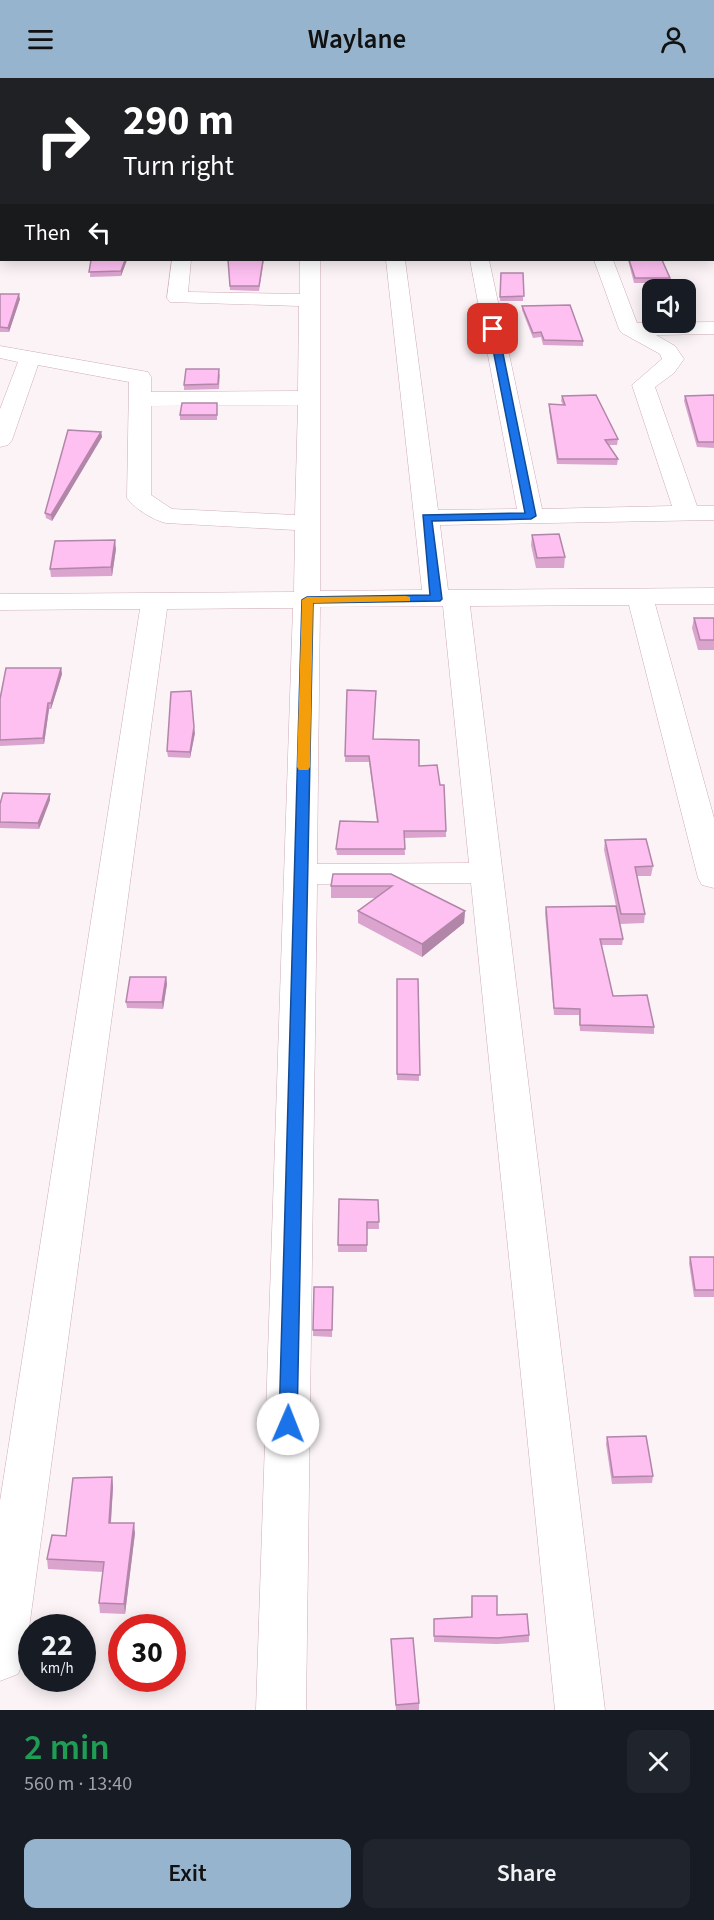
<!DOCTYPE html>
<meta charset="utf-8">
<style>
body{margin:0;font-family:"Source Sans 3",sans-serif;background:#20242c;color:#f1f3f6;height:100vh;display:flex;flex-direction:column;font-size:22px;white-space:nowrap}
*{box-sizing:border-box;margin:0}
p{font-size:20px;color:#9ea1a6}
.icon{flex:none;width:33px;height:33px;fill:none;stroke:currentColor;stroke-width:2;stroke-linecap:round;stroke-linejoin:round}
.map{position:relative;height:1632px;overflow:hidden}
.side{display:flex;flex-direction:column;background:#171b24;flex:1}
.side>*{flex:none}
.guide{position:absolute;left:0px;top:0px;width:714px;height:183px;box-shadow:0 3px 15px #0003;background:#202124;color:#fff;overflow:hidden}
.buttons{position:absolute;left:642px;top:201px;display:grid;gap:12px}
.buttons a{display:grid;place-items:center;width:54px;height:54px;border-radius:12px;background:#171b24;box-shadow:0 3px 15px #0003;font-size:30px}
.speed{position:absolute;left:18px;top:1536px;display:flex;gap:12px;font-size:30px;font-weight:700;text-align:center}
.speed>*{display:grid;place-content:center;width:78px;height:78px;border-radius:50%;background:#171b24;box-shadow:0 3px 15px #0003;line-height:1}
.speed small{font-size:15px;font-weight:400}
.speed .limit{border:9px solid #d22;background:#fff;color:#111}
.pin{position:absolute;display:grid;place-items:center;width:51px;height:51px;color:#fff;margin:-26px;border-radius:12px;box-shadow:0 3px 9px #0006}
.me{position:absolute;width:66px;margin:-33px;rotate:1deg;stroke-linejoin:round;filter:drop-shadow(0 0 4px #0008)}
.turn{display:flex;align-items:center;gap:21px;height:126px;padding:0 24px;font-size:27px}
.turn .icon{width:78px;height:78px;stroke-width:2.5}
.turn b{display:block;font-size:42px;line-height:51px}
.then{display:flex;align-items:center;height:57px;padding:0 24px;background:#0003;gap:12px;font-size:22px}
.round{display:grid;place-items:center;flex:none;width:63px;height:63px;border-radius:12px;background:#20242c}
.headline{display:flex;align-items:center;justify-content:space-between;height:102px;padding:0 24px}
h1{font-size:36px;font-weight:600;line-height:45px;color:#1e9e55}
.action{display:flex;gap:12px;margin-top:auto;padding:12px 24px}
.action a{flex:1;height:69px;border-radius:12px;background:#97b4ce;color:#111;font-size:24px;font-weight:600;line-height:69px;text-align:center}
.action a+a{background:#20242c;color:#f1f3f6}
header{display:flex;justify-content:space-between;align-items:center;height:78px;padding:0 24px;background:#97b4ce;color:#111;font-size:27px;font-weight:600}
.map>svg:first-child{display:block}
</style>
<header><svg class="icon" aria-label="menu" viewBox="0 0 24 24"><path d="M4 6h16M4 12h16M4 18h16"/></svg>Waylane<svg class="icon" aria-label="person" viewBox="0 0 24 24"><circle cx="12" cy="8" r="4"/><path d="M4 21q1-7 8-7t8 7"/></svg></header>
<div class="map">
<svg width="714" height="1632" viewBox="0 0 714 1632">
<rect width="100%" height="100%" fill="#fbf3f6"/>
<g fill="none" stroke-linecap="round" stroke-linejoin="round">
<g stroke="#cfacb8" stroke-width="1">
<g id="street">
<polygon points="0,0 17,0 18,1 2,2 2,5"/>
<polygon points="61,0 77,0 61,2"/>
<polygon points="200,0 216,0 200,2"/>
<rect x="302" y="0" width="16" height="2"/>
<rect x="0" y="41" width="2" height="10"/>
<rect x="712" y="44" width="2" height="10"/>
<rect x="0" y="67" width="2" height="10"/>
<rect x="0" y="95" width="2" height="10"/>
<rect x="712" y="111" width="2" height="10"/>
<rect x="0" y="118" width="2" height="10"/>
<rect x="0" y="141" width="2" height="12"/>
<rect x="712" y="145" width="2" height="12"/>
<path d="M 172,182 L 191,182 L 188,214 L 300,216 L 300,182 L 320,182 L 320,513 L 422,512 L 386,182 L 405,182 L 438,432 L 517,431 L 470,182 L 489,182 L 542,431 L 672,428 L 632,307 L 662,281 L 660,276 L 622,255 L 619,251 L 594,182 L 613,182 L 637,245 L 714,244 L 714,256 L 656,257 L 675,268 L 684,281 L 674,295 L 655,309 L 697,428 L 714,428 L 714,442 L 440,447 L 448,512 L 714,510 L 714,526 L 655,526 L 714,740 L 714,810 L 702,807 L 698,800 L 629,527 L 470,528 L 605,1632 L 555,1632 L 471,805 L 317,806 L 306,1632 L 256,1632 L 293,530 L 167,531 L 25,1580 L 18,1596 L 0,1603 L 0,1423 L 140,531 L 0,532 L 0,516 L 294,514 L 295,452 L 166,445 C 153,442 135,431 127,420 L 129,304 L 38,287 L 12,362 L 8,367 L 0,369 L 0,331 L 18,284 L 0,280 L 0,268 L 148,294 L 151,299 L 151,314 L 298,313 L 299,228 L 170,224 L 167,220 ZM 298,327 L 295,437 L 172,431 L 151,417 L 151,328 ZM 433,528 L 443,528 L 469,785 L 317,786 L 320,529 Z"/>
</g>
</g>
<use href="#street" fill="#fff" fill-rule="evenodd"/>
</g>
<g fill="#daa4cf">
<polygon points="91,182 127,182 121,198 90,199"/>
<polygon points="228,182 264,182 259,213 230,212"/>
<polygon points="628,182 662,182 670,200 669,205 634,205"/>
<polygon points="501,195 523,195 523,223 500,223"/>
<polygon points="0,216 20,221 9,254 0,254"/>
<polygon points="522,228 583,263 583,268 543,267 541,259 533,260 522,232"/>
<polygon points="220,296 219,311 184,312 184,307"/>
<polygon points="714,317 714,370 697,369 684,323 685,318"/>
<polygon points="562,318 618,361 617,367 609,367 618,381 617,387 557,386 549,332 549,326 563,327 561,323"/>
<polygon points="217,325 217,342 180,342 180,337"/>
<polygon points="101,354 102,359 52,443 46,440 45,435"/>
<polygon points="532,457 565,479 564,490 536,490 531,467"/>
<polygon points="116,471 112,498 51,499 50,491"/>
<polygon points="694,540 714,540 714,572 698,572 692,550"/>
<polygon points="61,590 62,596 51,631 49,631 44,666 0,668 0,621"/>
<polygon points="347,612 373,661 419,688 446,753 446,759 404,760 405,777 337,777 336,771 377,744 369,684 345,684"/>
<polygon points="195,655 190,680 168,679 167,673"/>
<polygon points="50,722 39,751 0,750 0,726"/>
<polygon points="605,762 653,788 651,798 637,798 645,836 644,845 620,846 623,861 622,867 601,867 613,918 654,949 654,956 580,953 579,937 554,937 545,835 546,829 616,828 604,772"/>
<polygon points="391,796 465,833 464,845 422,879 358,845 358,833 376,820 331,820 331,808"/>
<polygon points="166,899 167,906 163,931 127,930 126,924"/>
<polygon points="397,901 418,901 419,1003 397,1002"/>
<polygon points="339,1121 378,1122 379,1151 367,1151 367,1174 338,1174"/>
<polygon points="690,1179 714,1179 714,1219 694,1219 689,1185"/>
<polygon points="314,1209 333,1209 332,1259 313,1258"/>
<polygon points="607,1359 653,1398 652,1405 612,1406 606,1366"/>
<polygon points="112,1399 113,1409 111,1445 135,1455 125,1536 100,1535 99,1525 103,1494 48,1491 47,1481"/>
<polygon points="472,1518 497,1537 529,1557 529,1564 497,1566 434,1564 434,1541 471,1539"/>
<polygon points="391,1561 419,1625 419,1632 396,1632"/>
</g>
<g fill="#b286a9">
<polygon points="125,182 127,182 121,198 121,193"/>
<polygon points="19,216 20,221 9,254 8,250"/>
<polygon points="101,354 102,359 52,443 51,437"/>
<polygon points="115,462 116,471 112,498 111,489"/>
<polygon points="61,590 62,596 51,631 51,625"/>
<polygon points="48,625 49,631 44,666 43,660"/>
<polygon points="194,649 195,655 190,680 190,674"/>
<polygon points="50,716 50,722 39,751 38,745"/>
<polygon points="465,833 464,845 422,879 422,866"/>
<polygon points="166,899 167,906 163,931 162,924"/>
<polygon points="112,1399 113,1409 110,1455 109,1445"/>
<polygon points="134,1445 135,1455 125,1536 124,1526"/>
</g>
<g fill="#febff1" stroke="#b286a9" stroke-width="1.5">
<polygon points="146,0 180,0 180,2 145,2"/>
<rect x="712" y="53" width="2" height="31"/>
<polygon points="91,182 125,182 121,193 89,194"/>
<polygon points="228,182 263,182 259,208 230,208"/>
<polygon points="629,182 662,182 670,200 635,200"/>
<polygon points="501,195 523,195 524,218 500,219"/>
<polygon points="0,216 19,216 8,250 0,249"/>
<polygon points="570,227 583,263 544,262 541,254 533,255 522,228"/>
<polygon points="186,291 219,291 218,306 184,307"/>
<polygon points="596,317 618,361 605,362 618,381 558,381 549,326 565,327 562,318"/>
<polygon points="714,317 714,364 698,364 685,318"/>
<polygon points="182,325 217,325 217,337 180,337"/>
<polygon points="68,352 101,354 51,437 45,435"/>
<polygon points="559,456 565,479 537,480 532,457"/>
<polygon points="115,462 111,489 50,491 55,463"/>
<polygon points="694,540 714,540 714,562 700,562"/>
<polygon points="6,590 61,590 51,625 48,625 43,660 0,662 0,621"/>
<polygon points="347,612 376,613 373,661 419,662 419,688 437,687 440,707 444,707 446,753 404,753 405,771 336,771 340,743 378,744 369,678 345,678"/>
<polygon points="191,613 194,649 190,674 167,673 171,614"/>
<polygon points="3,715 50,716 38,745 0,744 0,726"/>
<polygon points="646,761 653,788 635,789 645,836 621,836 605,762"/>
<polygon points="333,796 391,796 465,833 422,866 358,833 392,808 331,808"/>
<polygon points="616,828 623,861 600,861 613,918 647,917 654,949 580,947 580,931 554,930 546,829"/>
<polygon points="130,899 166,899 162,924 126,924"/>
<polygon points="397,901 418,901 420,997 397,996"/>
<polygon points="339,1121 378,1122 379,1144 367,1144 367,1167 338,1167"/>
<polygon points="690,1179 714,1179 714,1212 695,1212"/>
<polygon points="314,1209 333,1209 332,1252 313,1252"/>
<polygon points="646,1358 653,1398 613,1399 607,1359"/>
<polygon points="112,1399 109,1445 134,1445 124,1526 99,1525 104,1484 47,1481 52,1457 66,1458 73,1400"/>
<polygon points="472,1518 497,1518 497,1537 527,1536 529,1557 498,1560 434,1558 434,1541 472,1539"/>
<polygon points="413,1560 419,1625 396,1627 391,1561"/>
</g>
<polygon fill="#1a73e8" stroke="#114b97" stroke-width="1.5" points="493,249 498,251 536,438 531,441 432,443 442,521 440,523 313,525 297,1346 295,1351 288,1353 282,1351 279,1346 302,522 307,519 430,517 423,437 525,435 489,251"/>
<polygon fill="#f59e0b" points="406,518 410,519 410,523 313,525 310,689 308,692 299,692 297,689 302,522 307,519"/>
</svg>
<div class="buttons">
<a><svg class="icon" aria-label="sound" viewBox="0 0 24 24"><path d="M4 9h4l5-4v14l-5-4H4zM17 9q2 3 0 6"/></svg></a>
</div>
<div class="speed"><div>22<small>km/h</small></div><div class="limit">30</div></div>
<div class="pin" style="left:493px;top:251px;background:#d93025"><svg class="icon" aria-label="arrive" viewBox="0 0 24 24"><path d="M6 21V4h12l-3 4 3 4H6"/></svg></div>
<svg class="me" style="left:288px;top:1346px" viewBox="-20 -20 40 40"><circle r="19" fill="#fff"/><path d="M0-13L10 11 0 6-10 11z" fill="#1a73e8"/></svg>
<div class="guide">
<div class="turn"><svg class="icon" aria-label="right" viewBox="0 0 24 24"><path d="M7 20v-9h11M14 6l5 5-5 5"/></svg><div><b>290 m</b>Turn right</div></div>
<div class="then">Then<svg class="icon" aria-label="left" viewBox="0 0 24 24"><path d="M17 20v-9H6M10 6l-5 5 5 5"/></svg></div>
</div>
</div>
<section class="side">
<div class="headline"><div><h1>2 min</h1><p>560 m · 13:40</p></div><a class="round"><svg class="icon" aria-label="close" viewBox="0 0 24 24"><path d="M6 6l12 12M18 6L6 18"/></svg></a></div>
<div class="action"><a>Exit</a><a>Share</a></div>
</section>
